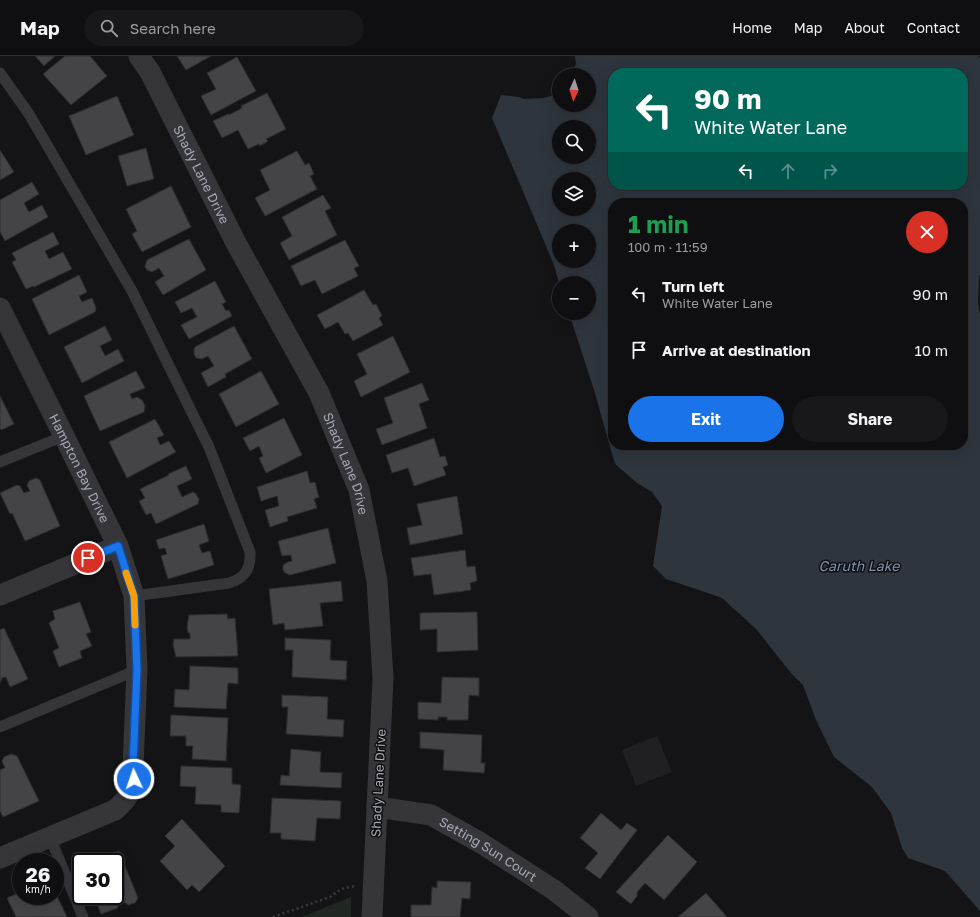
<!DOCTYPE html>
<meta charset="utf-8">
<style>
body{margin:0;font-family:"Golos Text",sans-serif;background:#181719;color:#f1f3f6;height:100vh;display:flex;flex-direction:column;font-size:15px;white-space:nowrap}
*{box-sizing:border-box;margin:0}
p{font-size:13px;color:#9b9c9f}
.icon{flex:none;width:22px;height:22px;fill:none;stroke:currentColor;stroke-width:2;stroke-linecap:round;stroke-linejoin:round}
.map{position:relative;flex:1;overflow:hidden}
.sheet{position:absolute;left:608px;top:142px;width:360px;height:252px;display:flex;flex-direction:column;background:#0f0e10;border-radius:16px;box-shadow:0 4px 16px #0002,0 0 0 1px #2f2e30}
.sheet>*{flex:none}
.top-card{position:absolute;left:608px;top:12px;width:360px;height:122px;border-radius:16px;box-shadow:0 4px 16px #0002,0 0 0 1px #2f2e30;background:#00695c;color:#fff;overflow:hidden}
.needle{width:26px;rotate:183deg}
.buttons{position:absolute;left:552px;top:12px;display:grid;gap:8px}
.buttons a{display:grid;place-items:center;width:44px;height:44px;border-radius:50%;background:#0f0e10;box-shadow:0 4px 16px #0002,0 0 0 1px #2f2e30;font-size:20px}
.speed{position:absolute;left:12px;top:797px;display:flex;gap:8px;font-size:20px;font-weight:700;text-align:center}
.speed>*{display:grid;place-content:center;width:52px;height:52px;border-radius:50%;background:#0f0e10;box-shadow:0 4px 16px #0002,0 0 0 1px #2f2e30;line-height:1}
.speed small{font-size:10px;font-weight:400}
.speed .limit{border:2px solid #111;border-radius:6px;background:#fff;color:#111}
.pin{position:absolute;display:grid;place-items:center;width:34px;height:34px;color:#fff;margin:-17px;border:2px solid #fff;border-radius:50%;box-shadow:0 1px 4px #0007}
.me{position:absolute;width:44px;margin:-22px;rotate:357deg;stroke-linejoin:round;filter:drop-shadow(0 0 3px #0008)}
.turn{display:flex;align-items:center;gap:14px;height:84px;padding:0 20px;font-size:18px}
.turn .icon{width:52px;height:52px;stroke-width:2.5}
.turn b{display:block;font-size:28px;line-height:34px}
.lanes{display:flex;align-items:center;height:38px;padding:0 20px;background:#0003;justify-content:center;gap:20px;direction:ltr}
.lanes .off{opacity:.35}
.round{display:grid;place-items:center;flex:none;width:42px;height:42px;border-radius:21px;background:#181719}
.headline{display:flex;align-items:center;justify-content:space-between;height:68px;padding:0 20px}
h1{font-size:24px;font-weight:700;line-height:30px;color:#1e9e55}
.action{display:flex;gap:8px;margin-top:auto;padding:8px 20px}
.action a{flex:1;height:46px;border-radius:24px;background:#1a73e8;color:#fff;font-size:16px;font-weight:700;line-height:46px;text-align:center}
.action a+a{background:#181719;color:#f1f3f6}
ul{padding:0;list-style:none}
li{display:flex;align-items:center;gap:12px;height:56px;padding:0 20px}
li div{flex:1}
li b{display:block;font-size:15px}
li em{font-style:normal}
header{display:flex;align-items:center;gap:24px;box-sizing:border-box;height:56px;padding:0 20px;background:#0f0e10;border-bottom:1px solid #2f2e30}
header strong{font-size:19px}
nav{display:flex;gap:22px;margin-inline-start:auto;font-size:14px}
.search{width:280px;height:36px;background:#181719;display:flex;align-items:center;gap:10px;box-sizing:border-box;padding:0 14px;border-radius:22px;color:#9b9c9f;font-size:15px}
.map>svg:first-child{display:block}
</style>
<header>
<strong>Map</strong>
<div class="search"><svg class="icon" aria-label="search" viewBox="0 0 24 24"><circle cx="10" cy="10" r="6"/><path d="M15 15l6 6"/></svg>Search here</div>
<nav><a>Home</a><a>Map</a><a>About</a><a>Contact</a></nav>
</header>
<div class="map">
<svg width="980" height="861" viewBox="0 0 980 861">
<rect width="100%" height="100%" fill="#141315"/>
<polygon fill="#202022" points="657,680 672,716 636,730 622,694"/>
<polygon fill="#202721" points="351,841 351,861 302,861"/>
<path fill="#2e353d" fill-rule="evenodd" d="M 575,0 L 978,0 L 980,2 L 980,218 L 979,221 L 978,247 L 980,257 L 980,855 L 945,815 L 908,802 L 902,792 L 891,757 L 872,731 L 834,701 L 816,664 L 803,629 L 791,617 L 756,573 L 722,542 L 696,533 L 666,523 L 653,510 L 662,450 L 652,436 L 637,427 L 615,408 L 594,334 L 569,257 L 589,257 L 589,227 L 559,227 L 554,209 L 492,62 L 501,39 L 519,41 L 524,43 L 543,42 L 559,38 L 559,49 L 589,49 L 589,19 L 571,19 L 576,8 ZM 613,17 L 963,17 L 963,129 L 613,129 ZM 559,71 L 589,71 L 589,101 L 559,101 ZM 559,123 L 589,123 L 589,153 L 559,153 ZM 613,147 L 963,147 L 963,389 L 613,389 ZM 559,175 L 589,175 L 589,205 L 559,205 Z"/>
<g fill="#434348" stroke="#2e2e31">
<polygon points="35,0 55,0 44,10"/>
<polygon points="65,0 90,0 107,20 71,49 43,18"/>
<polygon points="177,0 211,0 186,14"/>
<polygon points="237,1 256,35 211,59 201,40 216,33 207,17"/>
<polygon points="267,37 286,73 266,83 268,85 260,90 259,88 248,93 238,74 222,82 213,65 228,58 229,59 242,52 241,50"/>
<polygon points="117,40 134,79 86,99 69,60"/>
<polygon points="146,92 154,123 127,130 118,100"/>
<polygon points="0,94 14,116 0,124"/>
<polygon points="297,95 305,109 309,107 314,118 310,120 317,133 265,160 255,142 270,134 260,114"/>
<polygon points="32,126 39,138 24,147 29,156 42,149 48,161 5,185 0,176 0,144"/>
<polygon points="171,130 191,171 142,196 132,178 137,175 126,153"/>
<polygon points="323,139 331,152 325,155 337,179 289,204 280,187 292,180 282,161"/>
<polygon points="53,176 59,188 45,195 49,203 63,196 72,213 34,231 33,230 26,233 12,206 16,204 12,197"/>
<polygon points="189,183 206,214 163,239 155,226 164,220 159,212 152,216 147,214 145,211 146,207 147,204"/>
<polygon points="345,184 359,210 354,212 358,220 322,238 315,224 301,230 291,210"/>
<polygon points="79,219 87,236 79,240 82,246 92,242 96,252 95,256 49,279 32,243"/>
<polygon points="215,225 226,246 222,248 226,255 229,254 232,260 189,283 181,269 197,261 192,252 181,257 175,246"/>
<polygon points="364,234 373,249 376,248 382,260 379,262 383,269 353,285 348,277 345,278 338,266 325,273 317,259"/>
<polygon points="105,270 112,284 100,290 105,300 118,293 124,305 82,327 64,291"/>
<polygon points="234,270 252,303 225,318 226,321 208,331 201,317 214,310 208,300 202,303 196,302 194,298 194,293 195,291"/>
<polygon points="393,280 410,316 361,341 354,325 367,318 357,298"/>
<polygon points="136,315 145,332 130,338 132,343 137,341 142,344 145,350 144,356 100,375 84,340"/>
<polygon points="261,315 279,348 236,371 219,338"/>
<polygon points="422,327 429,344 419,348 427,372 382,389 376,373 393,367 384,342"/>
<polygon points="0,340 14,368 1,374 0,372"/>
<polygon points="284,362 302,399 266,417 259,402 263,400 259,390 250,395 243,382"/>
<polygon points="155,363 164,379 157,382 160,389 169,385 176,396 127,422 109,386"/>
<polygon points="434,382 440,401 445,400 448,409 443,411 446,419 414,430 408,412 392,417 386,399"/>
<polygon points="186,410 192,423 177,430 182,441 193,436 196,438 199,443 198,448 156,468 151,457 146,459 139,445 145,442 140,433 169,419 168,418"/>
<polygon points="307,415 310,427 315,426 319,441 314,443 317,452 287,461 288,465 270,471 265,454 279,450 277,440 261,445 257,431"/>
<polygon points="36,422 40,424 60,470 25,485 12,457 10,458 0,437 17,429 20,430 24,437 30,435 27,429 29,425"/>
<polygon points="457,440 463,478 410,489 407,472 422,469 417,448"/>
<polygon points="204,468 209,485 199,489 202,497 210,495 214,509 168,523 161,500 167,498 165,492 159,493 156,484"/>
<polygon points="328,472 336,507 290,519 285,517 283,514 283,509 288,506 292,505 291,499 282,500 278,485"/>
<polygon points="465,494 467,511 475,510 477,525 470,527 471,534 434,539 431,518 414,520 411,502"/>
<polygon points="341,525 343,545 320,547 323,570 285,574 284,567 273,569 269,533"/>
<polygon points="80,546 91,576 86,578 92,590 80,595 82,602 59,611 53,595 59,592 49,567 55,563 53,555"/>
<polygon points="477,556 478,594 437,596 437,573 420,574 420,557"/>
<polygon points="227,558 228,563 235,562 238,600 176,601 173,589 174,583 190,583 190,577 188,577 187,571 189,559"/>
<polygon points="4,572 28,623 10,631 6,621 2,622 0,627 0,574"/>
<polygon points="285,582 331,584 330,604 347,605 346,624 292,621 293,594 285,594"/>
<polygon points="190,610 238,612 238,628 228,627 226,653 174,651 175,633 189,634"/>
<polygon points="442,621 479,622 479,640 469,639 468,664 447,664 447,661 438,661 438,664 418,663 418,646 441,647"/>
<polygon points="282,639 328,641 327,663 344,664 343,681 286,678 288,651 282,651"/>
<polygon points="171,659 228,662 226,705 192,703 193,690 186,690 186,680 170,680"/>
<polygon points="420,676 482,679 481,707 485,707 484,717 443,714 444,694 420,692"/>
<polygon points="291,693 321,696 320,716 342,717 341,732 280,729 281,719 289,720"/>
<polygon points="11,698 17,700 39,745 3,761 0,755 0,714 5,712 2,705 4,701"/>
<polygon points="181,710 232,712 232,728 241,729 239,757 221,756 221,749 195,748 196,731 180,730"/>
<polygon points="272,742 341,745 340,763 317,762 315,785 281,783 281,777 270,777"/>
<polygon points="601,757 621,774 627,767 637,774 600,823 585,812 598,797 580,782"/>
<polygon points="182,763 225,810 199,836 192,829 187,834 160,805 175,790 165,780"/>
<polygon points="668,779 697,806 664,844 645,827 637,836 637,840 631,848 616,836"/>
<polygon points="119,795 138,842 135,847 128,849 124,846 122,840 115,842 118,852 101,858 94,840 115,840 115,806 91,806"/>
<polygon points="437,825 471,826 470,843 462,842 460,861 411,861 411,849 431,849 432,831 437,832"/>
<polygon points="21,836 21,840 55,840 55,836 67,861 43,861 43,860 41,861 16,861 7,842"/>
<polygon points="706,837 727,861 678,861"/>
</g>
<g fill="none" stroke-linecap="round" stroke-linejoin="round">
<polyline stroke="#3b3c41" stroke-width="2.5" stroke-dasharray="2 3" stroke-linecap="butt" points="273,861 330,841 341,833 355,830"/>
<g stroke="#35353a" stroke-width="11">
<path d="M 0,17 L 29,58 L 132,235 L 209,391 L 250,496 C 251,513 245,522 229,527 L 134,540"/>
<polyline points="0,406 64,380"/>
<polyline points="0,671 137,614"/>
<polyline points="50,781 83,861"/>
</g>
<g stroke="#35353a" stroke-width="21">
<path id="s1" d="M 139,0 L 150,16 L 236,187 L 319,337 L 359,434 L 377,525 L 383,622 L 372,861"/>
<path id="s2" d="M 0,252 L 64,380 L 118,490 L 134,540 L 137,614 L 133,711 C 135,731 131,740 115,754 L 0,802"/>
<polyline points="0,539 118,490"/>
<path id="s3" d="M 377,751 L 431,759 L 481,787 L 554,834 L 588,861"/>
</g>
</g>
<g fill="none" stroke-linecap="round" stroke-linejoin="round">
<g stroke="#114b97" stroke-width="10">
<polyline id="route" points="88,502 118,490 134,540 137,614 133,710 134,723"/>
</g>
<use href="#route" stroke="#1a73e8" stroke-width="7"/>
<polyline stroke="#f59e0b" stroke-width="7" points="126,517 134,540 135,569"/>
</g>
<g text-anchor="middle" stroke-width="3" stroke-linejoin="round" paint-order="stroke">
<g font-size="13" fill="#a6a9b4" stroke="#0f0e10">
<text dy="5" stroke="none"><textPath href="#s1" startOffset="134">Shady Lane Drive</textPath></text>
<text dy="5" stroke="none"><textPath href="#s1" startOffset="458">Shady Lane Drive</textPath></text>
<text dy="5" stroke="none"><textPath href="#s2" startOffset="179">Hampton Bay Drive</textPath></text>
<text transform="translate(378 727) rotate(-87)" y="5">Shady Lane Drive</text>
<text dy="5" stroke="none"><textPath href="#s3" startOffset="121">Setting Sun Court</textPath></text>
</g>
<g font-size="14" font-style="italic" fill="#7f93ad" stroke="#0f0e10">
<text x="859" y="515">Caruth Lake</text>
</g>
</g>
</svg>
<div class="buttons">
<a><svg class="needle" viewBox="-14 -14 28 28"><path d="M0-13l5 13h-10z" fill="#e53935"/><path d="M0 13l5-13h-10z" fill="#9b9c9f"/></svg></a>
<a><svg class="icon" aria-label="search" viewBox="0 0 24 24"><circle cx="10" cy="10" r="6"/><path d="M15 15l6 6"/></svg></a>
<a><svg class="icon" aria-label="layers" viewBox="0 0 24 24"><path d="M12 4l9 5-9 5-9-5zM3 14l9 5 9-5"/></svg></a>
<a>+</a>
<a>−</a>
</div>
<div class="speed"><div>26<small>km/h</small></div><div class="limit">30</div></div>
<div class="pin" style="left:88px;top:502px;background:#d93025"><svg class="icon" aria-label="arrive" viewBox="0 0 24 24"><path d="M6 21V4h12l-3 4 3 4H6"/></svg></div>
<svg class="me" style="left:134px;top:723px" viewBox="-20 -20 40 40"><circle r="17" fill="#1a73e8" stroke="#fff" stroke-width="3"/><path d="M0-11L8 9 0 5-8 9z" fill="#fff"/></svg>
<div class="top-card">
<div class="turn"><svg class="icon" aria-label="left" viewBox="0 0 24 24"><path d="M17 20v-9H6M10 6l-5 5 5 5"/></svg><div><b>90 m</b>White Water Lane</div></div>
<div class="lanes"><svg class="icon" aria-label="left" viewBox="0 0 24 24"><path d="M17 20v-9H6M10 6l-5 5 5 5"/></svg><svg class="icon off" aria-label="ahead" viewBox="0 0 24 24"><path d="M12 20V5M6 11l6-6 6 6"/></svg><svg class="icon off" aria-label="right" viewBox="0 0 24 24"><path d="M7 20v-9h11M14 6l5 5-5 5"/></svg></div>
</div>
<section class="sheet">
<div class="headline"><div><h1>1 min</h1><p>100 m · 11:59</p></div><a class="round" style="background:#d93025;color:#fff"><svg class="icon" aria-label="close" viewBox="0 0 24 24"><path d="M6 6l12 12M18 6L6 18"/></svg></a></div>
<ul>
<li><svg class="icon" aria-label="left" viewBox="0 0 24 24"><path d="M17 20v-9H6M10 6l-5 5 5 5"/></svg><div><b>Turn left</b><p>White Water Lane</p></div><em>90 m</em></li>
<li><svg class="icon" aria-label="arrive" viewBox="0 0 24 24"><path d="M6 21V4h12l-3 4 3 4H6"/></svg><div><b>Arrive at destination</b></div><em>10 m</em></li>
</ul>
<div class="action"><a>Exit</a><a>Share</a></div>
</section>
</div>
